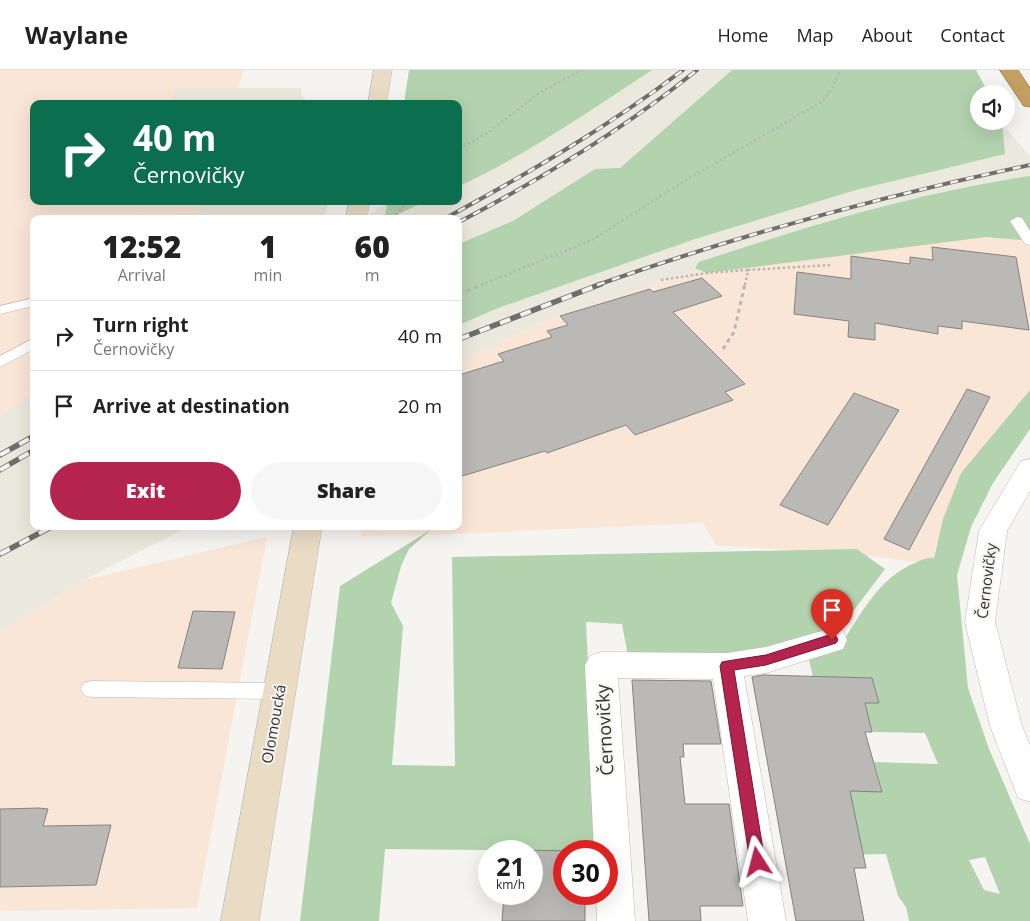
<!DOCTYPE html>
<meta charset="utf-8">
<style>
body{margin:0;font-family:"Open Sans",sans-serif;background:#f6f6f6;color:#222;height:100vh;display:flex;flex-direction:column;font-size:19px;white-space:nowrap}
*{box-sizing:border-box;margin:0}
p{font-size:16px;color:#767676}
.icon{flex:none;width:28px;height:28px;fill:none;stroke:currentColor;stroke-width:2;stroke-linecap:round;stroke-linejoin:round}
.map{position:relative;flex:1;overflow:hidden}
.details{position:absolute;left:30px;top:145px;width:432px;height:315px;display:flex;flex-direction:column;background:#fff;border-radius:10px;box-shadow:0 5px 20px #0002}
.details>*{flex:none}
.guide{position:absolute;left:30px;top:30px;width:432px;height:105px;border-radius:10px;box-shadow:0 5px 20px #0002;background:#0b6e4f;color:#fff;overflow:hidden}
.controls{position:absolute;left:970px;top:15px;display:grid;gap:10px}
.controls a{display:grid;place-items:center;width:45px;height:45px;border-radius:50%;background:#fff;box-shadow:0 5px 20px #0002;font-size:25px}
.speed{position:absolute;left:478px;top:770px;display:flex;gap:10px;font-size:25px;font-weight:700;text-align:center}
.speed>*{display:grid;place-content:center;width:65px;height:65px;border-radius:50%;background:#fff;box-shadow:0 5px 20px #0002;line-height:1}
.speed small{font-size:12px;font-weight:400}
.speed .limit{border:8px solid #d22;background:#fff;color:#111}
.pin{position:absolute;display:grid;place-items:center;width:42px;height:42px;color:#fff;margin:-51px -21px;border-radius:50% 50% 50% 0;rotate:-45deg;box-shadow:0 0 5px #0007}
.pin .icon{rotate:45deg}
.me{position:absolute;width:55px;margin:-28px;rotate:351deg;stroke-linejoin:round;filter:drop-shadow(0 0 4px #0008)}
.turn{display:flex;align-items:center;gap:18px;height:105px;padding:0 20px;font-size:22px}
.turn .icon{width:65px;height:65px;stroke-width:2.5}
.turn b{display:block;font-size:35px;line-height:42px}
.eta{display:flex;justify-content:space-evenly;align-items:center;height:85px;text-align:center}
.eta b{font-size:30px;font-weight:800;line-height:35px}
.cta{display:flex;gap:10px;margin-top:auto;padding:10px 20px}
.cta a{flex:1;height:58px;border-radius:30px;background:#b5244e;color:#fff;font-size:20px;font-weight:800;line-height:58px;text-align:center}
.cta a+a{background:#f6f6f6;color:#222}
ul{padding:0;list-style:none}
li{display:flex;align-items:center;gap:15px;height:70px;padding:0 20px;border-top:1px solid #e0e0e0}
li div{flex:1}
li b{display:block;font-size:19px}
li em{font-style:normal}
header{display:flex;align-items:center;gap:30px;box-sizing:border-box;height:70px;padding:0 25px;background:#fff;border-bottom:1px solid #e0e0e0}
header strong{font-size:24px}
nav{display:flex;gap:28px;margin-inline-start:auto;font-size:18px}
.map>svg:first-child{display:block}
</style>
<header>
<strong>Waylane</strong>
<nav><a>Home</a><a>Map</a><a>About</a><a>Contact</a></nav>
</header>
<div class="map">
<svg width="1030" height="851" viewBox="0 0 1030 851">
<rect width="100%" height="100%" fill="#f5f4f1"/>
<g fill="#ebe8dd">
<polygon points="632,0 732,0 602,114 979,51 999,51 1030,86 1030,151 986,167 681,205 540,253 459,292 459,149 362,149 390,131 459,131 459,97"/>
<polygon points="174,18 302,18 301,25 306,30 350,30 349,34 170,34"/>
<polygon points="200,131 328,131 325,146 317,149 150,149 158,145 197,143"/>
<polygon points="34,323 34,456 190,456 84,510 0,562 0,346"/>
</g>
<g fill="#fae6d7">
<polygon points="0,0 244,0 238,18 174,18 170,34 34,34 34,131 200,131 197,143 158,145 150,149 34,149 34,323 0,346"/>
<polygon points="1030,151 1030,320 961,403 935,478 933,494 869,486 716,475 703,453 430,465 361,466 362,456 459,456 459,292 540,253 681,205 986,167"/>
<polygon points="267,467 197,838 0,841 0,562 84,510"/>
</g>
<g fill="#b3d2ae" fill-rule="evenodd">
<path d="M 409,0 L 652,0 C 591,40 525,86 459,116 L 459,34 L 404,34 Z"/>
<polygon points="732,0 976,0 989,24 979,24 979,51 1002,51 1005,84 856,120 695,169 498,238 459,255 459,174 513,151 595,99 620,98"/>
<path d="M 1030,106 L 1030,173 L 1022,170 L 986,167 L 707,203 L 695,198 L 699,192 C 808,156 917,123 1030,106 Z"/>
<polygon points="388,131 426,131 388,149 384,149"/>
<path d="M 1030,320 L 1030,359 L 993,413 L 971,457 L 957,505 L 968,618 L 989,679 L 1030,774 L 1030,851 L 909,851 L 906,837 L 898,826 L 886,784 L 842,785 L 850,721 L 882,721 L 874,692 L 938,694 L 925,663 L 872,662 L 865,633 L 879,633 L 872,608 L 813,607 L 807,581 L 842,573 C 862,542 880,507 915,493 C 922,490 927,487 934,488 L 943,449 L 961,403 ZM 985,787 L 1000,824 L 984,820 L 969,790 Z"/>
<polygon points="432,459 409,479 401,496 391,533 403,556 392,695 455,696 452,487 857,479 885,499 836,564 765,586 628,586 622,554 586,552 597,781 385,779 379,851 549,851 300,851 340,516"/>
</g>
<g fill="#bab9b6" stroke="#848380">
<polygon points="932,177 1016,187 1029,260 962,251 962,259 938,256 938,264 875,253 875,270 848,267 849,251 794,244 797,202 851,209 851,186 910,194 910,187 933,190"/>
<polygon points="702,208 722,226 673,242 745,314 725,322 733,330 635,365 626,355 547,383 545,381 459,407 459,305 504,291 498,284 552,267 547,261 568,255 560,246 650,219 653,222"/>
<polygon points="967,319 990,327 909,480 884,469"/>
<polygon points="854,323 899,340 828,455 780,435"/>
<polygon points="193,541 235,542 222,599 178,598"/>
<polygon points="763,605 872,608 879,633 865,633 872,662 865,662 882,722 850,721 866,798 854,798 864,851 796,851 752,607"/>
<polygon points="632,610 711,611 721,674 683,674 684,687 680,687 685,734 729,734 743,836 700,836 701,851 649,851"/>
<polygon points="39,738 48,739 43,756 111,755 96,815 0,817 0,739"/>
<polygon points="507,780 584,781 564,781 564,824 585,824 585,851 502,851 504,824 531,824 531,781"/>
</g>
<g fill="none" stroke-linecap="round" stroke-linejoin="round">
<g stroke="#b9b8b5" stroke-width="1">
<g id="service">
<polygon points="1017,147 1022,148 1030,161 1030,175 1025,174 1010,151"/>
<polygon points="34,228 34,236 0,244 0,236"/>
<polygon points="34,268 34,279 0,297 0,286"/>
<polygon points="91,611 279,613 286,615 289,621 286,627 279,629 91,627 84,625 81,619 84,613"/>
</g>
</g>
<g stroke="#b9b8b5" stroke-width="1">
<g id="minor">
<polygon points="1030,389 1030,421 1007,461 995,552 1022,656 1030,675 1030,732 1018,728 990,656 965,552 979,461 1021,391"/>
<polygon points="832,558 843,561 847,570 843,579 766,603 744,606 786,851 748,851 713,609 618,608 635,851 597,851 596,824 606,824 606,781 594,781 585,595 590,586 601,582 727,583 766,577"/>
</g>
</g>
<g stroke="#b9b8b5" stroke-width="1">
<g id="secondary">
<polygon points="374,0 392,0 386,34 368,34"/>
<polygon points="349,131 369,131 367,149 346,149"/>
<polygon points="294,456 322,456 259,851 221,851"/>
</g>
</g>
<g stroke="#876937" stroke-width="1">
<polygon id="trunk" points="1000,0 1018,0 1030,18 1030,37 1024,36"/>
</g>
<g stroke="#b8b7b5" stroke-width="2.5" stroke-dasharray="2.5 2.5" stroke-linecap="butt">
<polyline points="459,79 489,62 539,23 582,0"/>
<polyline points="393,149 408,131"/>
<polyline points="661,210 707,203 748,200"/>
<polyline points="481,215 592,170 686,110 823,31 833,17 840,0"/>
<polyline points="745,215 748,200 831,195"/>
</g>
<g stroke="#b8b7b5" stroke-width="3" stroke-dasharray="4 4" stroke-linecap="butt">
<polyline points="459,224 484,214"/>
<polyline points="723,279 734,262 745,214"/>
</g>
<use href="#service" fill="#fff" fill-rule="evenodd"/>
<use href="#minor" fill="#fff" fill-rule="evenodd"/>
<use href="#secondary" fill="#e9dbc4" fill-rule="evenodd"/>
<use href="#trunk" fill="#c49f62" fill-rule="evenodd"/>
<g stroke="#6f6e6c" stroke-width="4">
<g id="rail-far1">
<path d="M 444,149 C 527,104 608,57 683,0"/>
<path d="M 459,152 C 543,108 623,60 697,0"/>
<path d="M 597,215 C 739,165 883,126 1030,95"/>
</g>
</g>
<g stroke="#6f6e6c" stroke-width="5.5">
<g id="rail">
<polyline points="459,269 601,214"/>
<polyline points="0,385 34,366"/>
<polyline points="0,400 34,380"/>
<polyline points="0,484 53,456"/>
</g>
</g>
<use href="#rail-far1" stroke="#f5f4f1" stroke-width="2.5" stroke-dasharray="8" stroke-linecap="butt"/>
<use href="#rail" stroke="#f5f4f1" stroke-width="4" stroke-dasharray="11" stroke-linecap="butt"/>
</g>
<polygon fill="#b5244e" stroke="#761733" points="832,564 836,566 838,570 836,573 766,595 734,600 765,792 763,797 758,799 752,797 750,792 720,596 722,592 727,591 766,585"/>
<g text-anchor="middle" stroke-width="4" stroke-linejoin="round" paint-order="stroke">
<g font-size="15" fill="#31312f" stroke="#f5f4f1">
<text transform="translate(987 511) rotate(-83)" y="5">Černovičky</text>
<text transform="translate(274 654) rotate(-80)" y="5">Olomoucká</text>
</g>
<g font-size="18" fill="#31312f" stroke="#f5f4f1">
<text transform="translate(605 660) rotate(-93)" y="6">Černovičky</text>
</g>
</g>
</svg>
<div class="controls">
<a><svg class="icon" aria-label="sound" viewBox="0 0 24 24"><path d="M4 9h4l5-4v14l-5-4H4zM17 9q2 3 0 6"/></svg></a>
</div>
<div class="speed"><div>21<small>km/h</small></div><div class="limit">30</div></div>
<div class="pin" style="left:832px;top:570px;background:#d93025"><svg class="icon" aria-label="arrive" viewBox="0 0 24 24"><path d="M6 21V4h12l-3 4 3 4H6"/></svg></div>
<svg class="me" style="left:758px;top:792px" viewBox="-20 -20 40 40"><path d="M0-17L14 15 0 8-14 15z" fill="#b5244e" stroke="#fff" stroke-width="4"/></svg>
<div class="guide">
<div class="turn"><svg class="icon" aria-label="right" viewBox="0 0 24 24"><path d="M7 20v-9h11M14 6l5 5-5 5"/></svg><div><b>40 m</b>Černovičky</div></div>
</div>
<section class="details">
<div class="eta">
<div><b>12:52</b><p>Arrival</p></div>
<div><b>1</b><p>min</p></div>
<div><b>60</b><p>m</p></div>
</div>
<ul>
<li><svg class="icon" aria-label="right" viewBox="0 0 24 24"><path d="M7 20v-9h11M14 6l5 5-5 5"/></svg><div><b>Turn right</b><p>Černovičky</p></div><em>40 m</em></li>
<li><svg class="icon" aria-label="arrive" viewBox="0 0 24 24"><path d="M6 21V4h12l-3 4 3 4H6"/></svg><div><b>Arrive at destination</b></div><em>20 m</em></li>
</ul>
<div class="cta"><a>Exit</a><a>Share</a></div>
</section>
</div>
